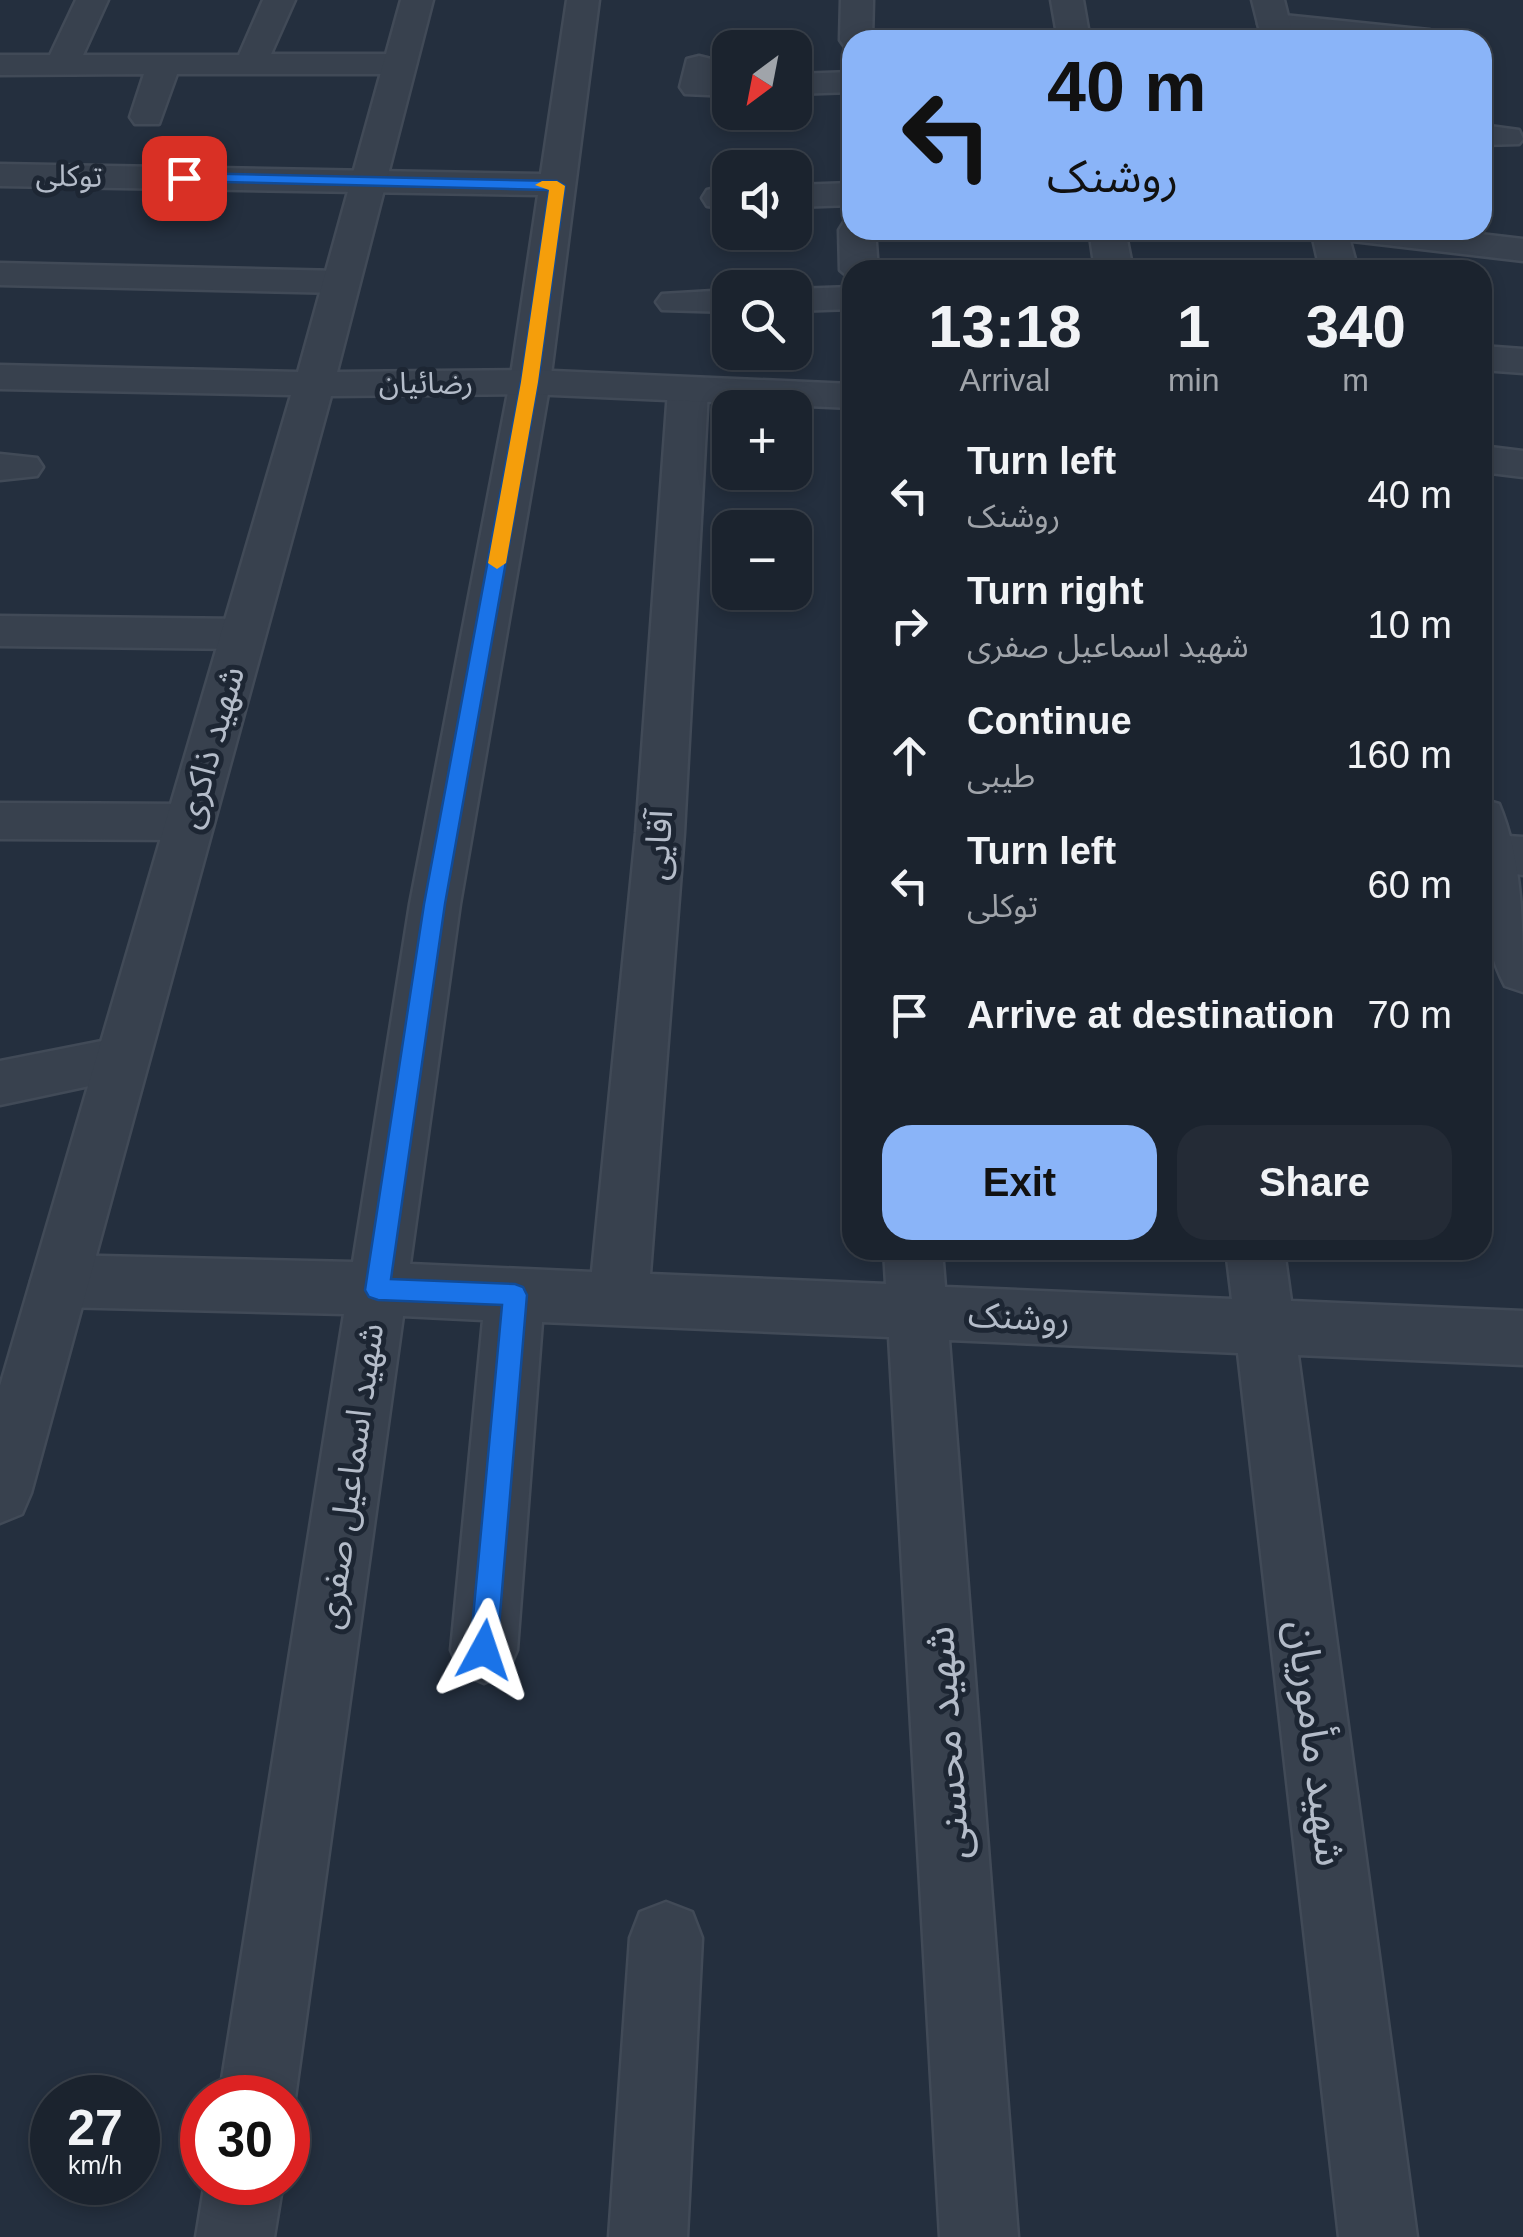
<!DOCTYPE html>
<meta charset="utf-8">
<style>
body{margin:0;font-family:Arial,"Noto Sans Arabic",sans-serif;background:#242b36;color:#f1f3f6;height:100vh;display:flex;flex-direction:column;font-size:38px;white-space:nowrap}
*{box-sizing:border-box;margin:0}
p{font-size:32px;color:#a0a4aa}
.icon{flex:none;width:55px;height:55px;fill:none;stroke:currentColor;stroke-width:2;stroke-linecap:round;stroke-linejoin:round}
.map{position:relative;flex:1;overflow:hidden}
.drawer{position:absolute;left:842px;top:260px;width:650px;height:1000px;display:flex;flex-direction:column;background:#1b232e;border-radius:30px;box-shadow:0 5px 15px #0003,0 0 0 2px #39404a}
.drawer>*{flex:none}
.banner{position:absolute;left:842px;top:30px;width:650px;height:210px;border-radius:30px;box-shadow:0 5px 15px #0003,0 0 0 2px #39404a;background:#8ab4f8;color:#111;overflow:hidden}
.needle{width:65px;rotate:212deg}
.controls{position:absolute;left:712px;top:30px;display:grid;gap:20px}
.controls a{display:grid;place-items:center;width:100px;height:100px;border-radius:20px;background:#1b232e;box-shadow:0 5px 15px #0003,0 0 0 2px #39404a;font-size:50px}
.speed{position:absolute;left:30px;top:2075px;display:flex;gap:20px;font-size:50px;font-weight:700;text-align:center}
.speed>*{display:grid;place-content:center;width:130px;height:130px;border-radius:50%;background:#1b232e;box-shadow:0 5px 15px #0003,0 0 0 2px #39404a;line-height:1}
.speed small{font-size:25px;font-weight:400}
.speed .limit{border:15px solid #d22;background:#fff;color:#111}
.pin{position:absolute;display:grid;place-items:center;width:85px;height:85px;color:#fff;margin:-42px;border-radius:20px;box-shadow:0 5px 15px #0006}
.me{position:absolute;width:110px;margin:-55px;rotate:5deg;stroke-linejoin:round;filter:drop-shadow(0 0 8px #0008)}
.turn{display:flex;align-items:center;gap:35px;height:210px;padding:0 40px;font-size:45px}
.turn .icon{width:130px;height:130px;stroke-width:2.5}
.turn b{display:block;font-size:70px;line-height:85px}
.eta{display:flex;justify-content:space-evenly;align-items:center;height:170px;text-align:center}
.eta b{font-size:60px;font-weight:800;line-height:70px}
.action{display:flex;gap:20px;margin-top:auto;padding:20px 40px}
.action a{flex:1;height:115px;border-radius:30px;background:#8ab4f8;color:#111;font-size:40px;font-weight:800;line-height:115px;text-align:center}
.action a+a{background:#242b36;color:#f1f3f6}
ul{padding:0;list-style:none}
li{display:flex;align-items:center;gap:30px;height:130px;padding:0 40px}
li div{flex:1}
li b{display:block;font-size:38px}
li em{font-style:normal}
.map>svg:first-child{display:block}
</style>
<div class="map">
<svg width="1523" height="2237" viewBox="0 0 1523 2237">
<rect width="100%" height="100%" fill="#242f3e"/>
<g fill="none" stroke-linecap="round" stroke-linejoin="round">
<g stroke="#414a57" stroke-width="5">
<g id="minor">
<polygon points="76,0 108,0 83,55 239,55 263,0 295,0 271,54 400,54 412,57 416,64 412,71 400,74 177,74 159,124 135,124 130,117 144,74 0,75 0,55 50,55"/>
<polygon points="567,0 599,0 550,382 460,904 410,1264 592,1272 636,833 668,391 674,383 688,379 702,383 708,391 684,833 650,1274 886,1284 884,1250 942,1250 945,1287 1232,1299 1226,1250 1284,1250 1291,1301 1523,1311 1523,1365 1298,1355 1417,2237 1339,2237 1238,1353 949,1340 1018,2237 940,2237 889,1337 542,1322 517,1650 507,1673 484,1683 461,1673 451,1650 483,1320 403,1316 295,2098 288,2116 288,2098 219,2098 344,1314 60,1307 39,1299 31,1281 39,1263 60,1255 353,1262 410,904 510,382 538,195 0,186 0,164 541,174"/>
<polygon points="841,0 873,0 872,40 852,40 852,49 845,47 840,40"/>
<polygon points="1051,0 1083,0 1090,40 1058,40"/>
<polygon points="1274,14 1429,30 1440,33 1445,40 1336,40 1263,31 1258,24 1263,17"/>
<polygon points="699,56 711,59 715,66 715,76 730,76 730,96 685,94 680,87 687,59"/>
<polygon points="852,72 852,92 795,94 795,74"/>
<polygon points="1482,125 1519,130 1523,139 1519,144 1482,145"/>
<polygon points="852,183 852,205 795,207 795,185"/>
<polygon points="720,187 730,187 730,209 707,206 702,198 707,190"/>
<polygon points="852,220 852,230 875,230 878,270 852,270 852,280 840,270 839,230 844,222"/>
<polygon points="1089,230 1125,230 1133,270 1095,270"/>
<polygon points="1334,230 1446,230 1523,239 1523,261 1352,241 1339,238"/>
<polygon points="0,263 340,271 353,274 359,282 353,290 340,293 0,285"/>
<polygon points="852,287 852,309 795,311 795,289"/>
<polygon points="730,290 730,312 662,310 656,302 662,294"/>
<polygon points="1482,346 1523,349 1523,373 1482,370"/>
<polygon points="0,454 37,458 43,467 37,476 0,480"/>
<polygon points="0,616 242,619 258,623 264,634 258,645 242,649 0,646"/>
<polygon points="0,803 189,804 206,809 213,822 206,835 189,840 0,839"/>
<polygon points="1493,835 1523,837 1523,875 1482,869 1482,839"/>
<polygon points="122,1037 141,1043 149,1059 141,1075 0,1105 0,1061"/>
<polygon points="666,1902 692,1912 702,1938 687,2237 609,2237 630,1938 640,1912"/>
<polygon points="205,2182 283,2182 274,2237 196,2237"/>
</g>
</g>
<g stroke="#414a57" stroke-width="5">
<g id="tertiary">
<polygon points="401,0 433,0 337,372 530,370 852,384 852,408 530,394 331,396 31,1493 22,1514 0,1523 0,1386 291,395 0,389 0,365 298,372"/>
<polygon points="1252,0 1284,0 1294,40 1262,40"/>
<polygon points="1311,230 1347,230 1358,270 1320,270"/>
<polygon points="1482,446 1523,451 1523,477 1482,472"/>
<path d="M 1482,799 L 1499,804 C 1523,861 1523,929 1523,992 L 1505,986 C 1475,929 1482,861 1482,799 Z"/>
</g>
</g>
<use href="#minor" fill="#38414e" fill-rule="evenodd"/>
<use href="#tertiary" fill="#38414e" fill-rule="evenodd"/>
</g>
<polygon fill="#1a73e8" stroke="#114b97" stroke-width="2.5" points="184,173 557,181 565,186 538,382 445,904 391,1279 515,1284 523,1287 527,1295 497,1650 493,1659 484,1663 474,1659 470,1650 502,1305 378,1300 369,1297 365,1290 424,904 521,382 549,190 179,181 179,174"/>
<polygon fill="#f59e0b" points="557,181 565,186 538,382 506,563 497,569 488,563 521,382 549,190 535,185 542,181"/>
<g text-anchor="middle" stroke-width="10" stroke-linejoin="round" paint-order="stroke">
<g font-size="30" fill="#b4bcc9" stroke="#1d2633">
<text transform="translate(69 176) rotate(1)" y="10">توکلی</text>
<text x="426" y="393">رضائیان</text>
</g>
<g font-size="35" fill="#b4bcc9" stroke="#1d2633">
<text transform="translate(210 747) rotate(-74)" y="12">شهید ذاکری</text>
<text transform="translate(658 845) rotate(-86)" y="12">آقایی</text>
<text transform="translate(1019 1317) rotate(3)" y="12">روشنک</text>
<text transform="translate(350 1476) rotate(-82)" y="12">شهید اسماعیل صفری</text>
</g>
<g font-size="42" fill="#b4bcc9" stroke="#1d2633">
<text transform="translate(946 1743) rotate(-94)" y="15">شهید محسنی</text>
<text transform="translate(1317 1743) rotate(83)" y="15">شهید مأموریان</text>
</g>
</g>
</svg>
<div class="controls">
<a><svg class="needle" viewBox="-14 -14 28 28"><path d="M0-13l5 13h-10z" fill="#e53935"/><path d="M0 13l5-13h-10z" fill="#a0a4aa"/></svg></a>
<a><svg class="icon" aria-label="sound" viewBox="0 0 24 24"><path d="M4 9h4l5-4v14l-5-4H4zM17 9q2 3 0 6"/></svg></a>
<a><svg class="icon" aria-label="search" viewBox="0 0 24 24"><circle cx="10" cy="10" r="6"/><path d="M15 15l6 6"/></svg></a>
<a>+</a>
<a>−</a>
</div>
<div class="speed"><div>27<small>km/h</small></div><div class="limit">30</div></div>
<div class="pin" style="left:184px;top:178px;background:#d93025"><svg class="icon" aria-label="arrive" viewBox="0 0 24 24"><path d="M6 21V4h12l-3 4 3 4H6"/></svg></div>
<svg class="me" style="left:484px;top:1650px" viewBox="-20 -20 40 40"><path d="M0-17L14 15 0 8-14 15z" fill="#1a73e8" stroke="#fff" stroke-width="4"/></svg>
<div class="banner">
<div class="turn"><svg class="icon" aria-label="left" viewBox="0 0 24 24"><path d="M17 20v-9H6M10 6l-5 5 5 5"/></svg><div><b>40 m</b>روشنک</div></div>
</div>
<section class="drawer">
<div class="eta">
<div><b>13:18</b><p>Arrival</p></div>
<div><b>1</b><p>min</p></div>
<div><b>340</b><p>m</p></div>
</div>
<ul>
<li><svg class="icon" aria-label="left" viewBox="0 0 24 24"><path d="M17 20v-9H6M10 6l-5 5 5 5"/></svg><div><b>Turn left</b><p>روشنک</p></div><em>40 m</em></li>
<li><svg class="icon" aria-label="right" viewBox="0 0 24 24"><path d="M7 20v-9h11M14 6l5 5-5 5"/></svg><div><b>Turn right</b><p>شهید اسماعیل صفری</p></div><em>10 m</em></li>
<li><svg class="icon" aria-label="ahead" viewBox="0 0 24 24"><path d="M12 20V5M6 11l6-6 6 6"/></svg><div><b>Continue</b><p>طیبی</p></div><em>160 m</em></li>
<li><svg class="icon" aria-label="left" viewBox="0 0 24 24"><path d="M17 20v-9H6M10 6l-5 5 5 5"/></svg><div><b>Turn left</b><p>توکلی</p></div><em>60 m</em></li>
<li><svg class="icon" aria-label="arrive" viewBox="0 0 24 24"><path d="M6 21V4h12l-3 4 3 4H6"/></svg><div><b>Arrive at destination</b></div><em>70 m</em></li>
</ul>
<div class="action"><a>Exit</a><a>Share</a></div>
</section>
</div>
